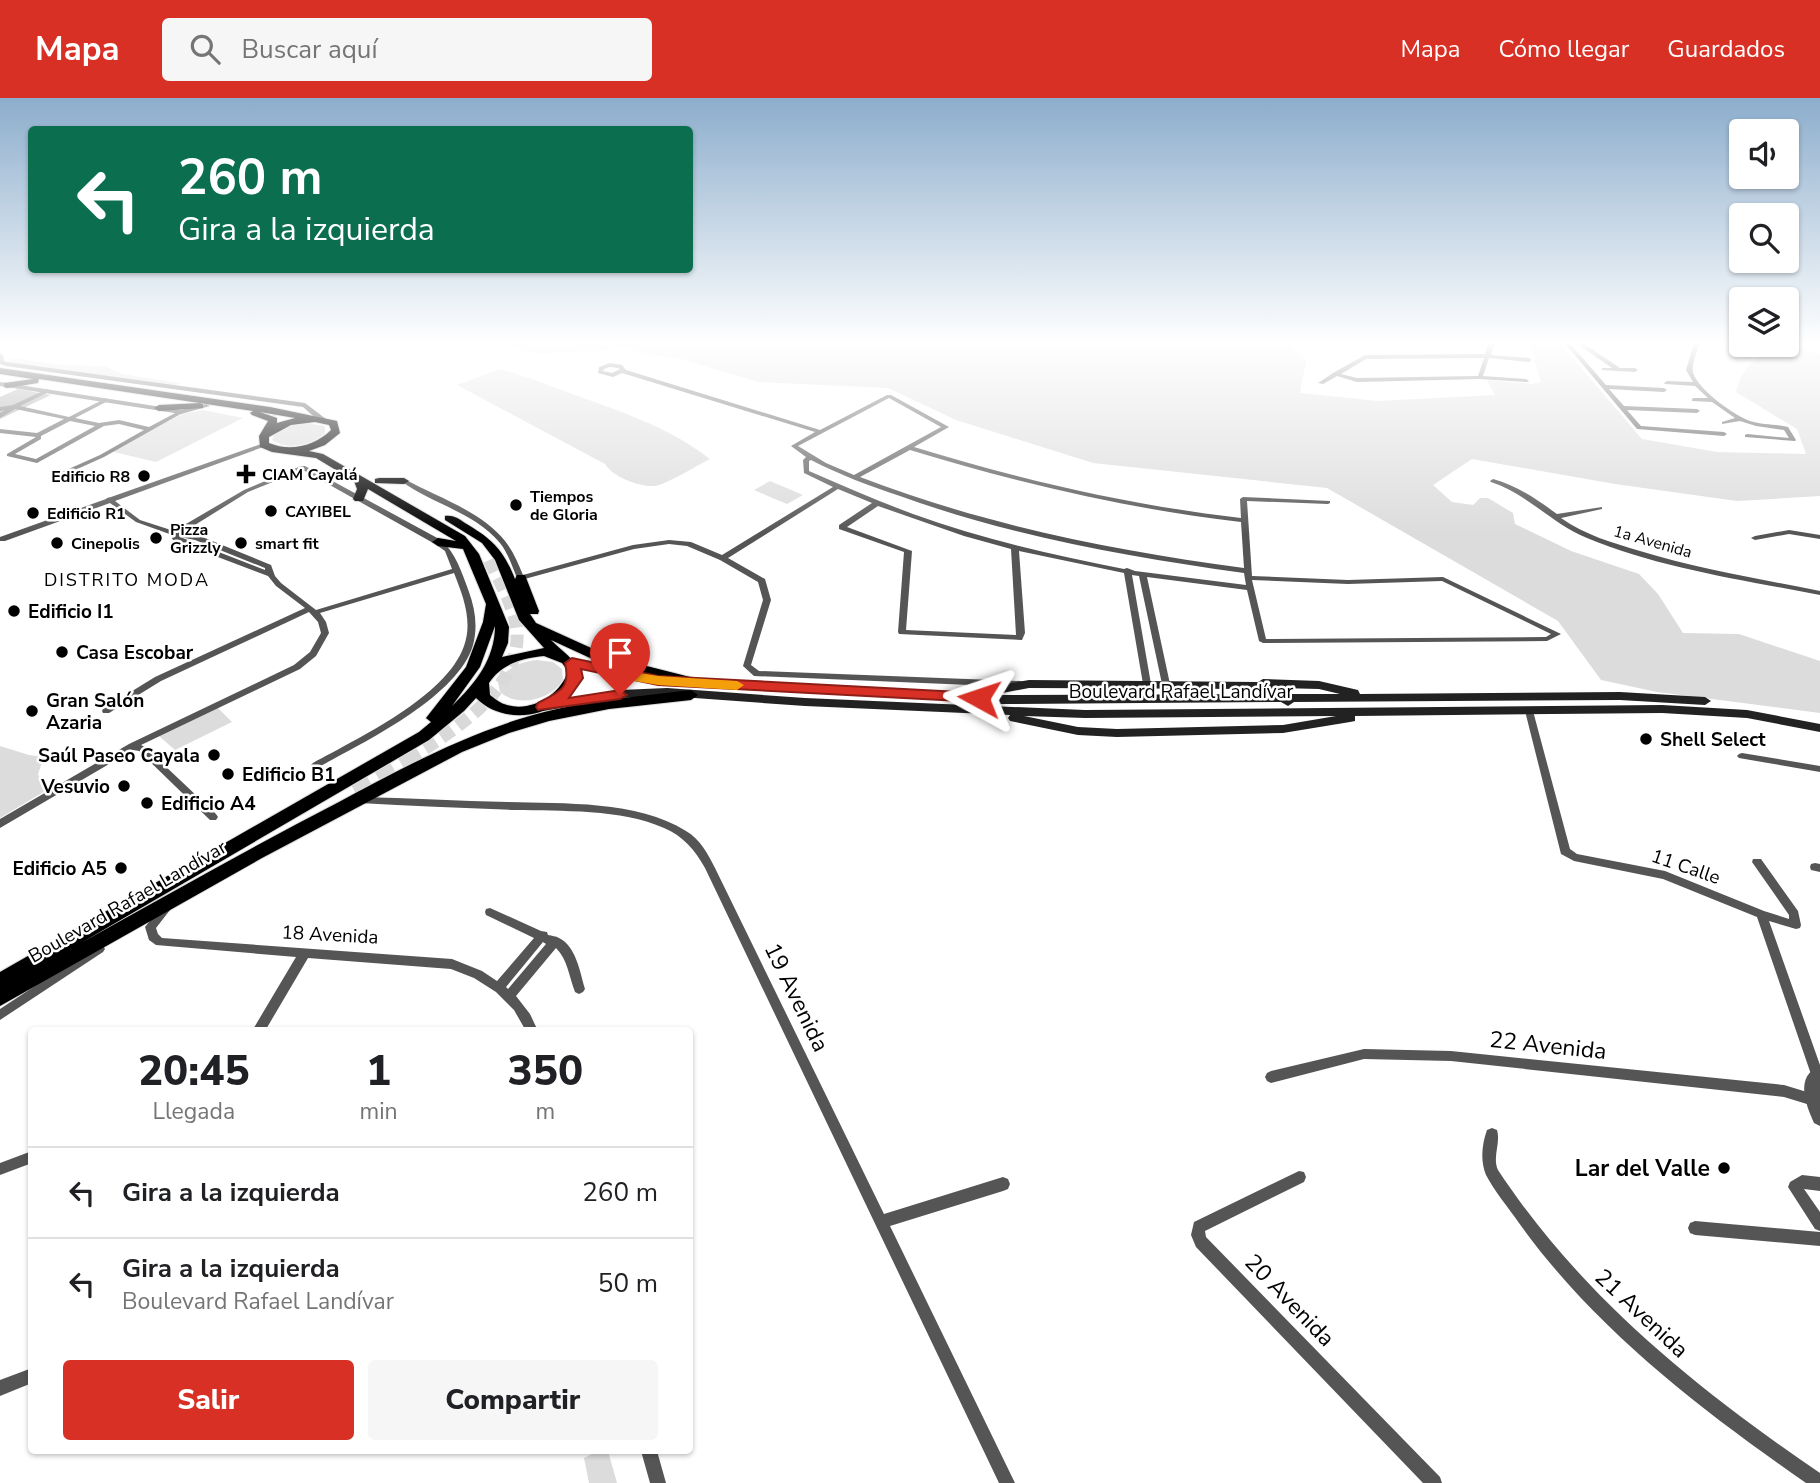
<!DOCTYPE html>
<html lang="es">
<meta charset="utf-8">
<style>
body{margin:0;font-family:"Nunito Sans",sans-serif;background:#f6f6f6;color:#202124;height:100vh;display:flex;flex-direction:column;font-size:26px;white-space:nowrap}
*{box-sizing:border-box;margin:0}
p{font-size:23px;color:#757577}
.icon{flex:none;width:38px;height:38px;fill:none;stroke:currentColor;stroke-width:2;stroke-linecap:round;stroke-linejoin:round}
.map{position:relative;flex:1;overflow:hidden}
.sheet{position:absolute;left:28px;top:929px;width:665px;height:427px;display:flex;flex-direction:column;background:#fff;border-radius:7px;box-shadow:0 2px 5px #0004}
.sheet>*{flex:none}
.hud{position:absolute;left:28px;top:28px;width:665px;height:147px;border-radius:7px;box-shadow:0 2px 5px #0004;background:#0b6e4f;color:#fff;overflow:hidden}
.fabs{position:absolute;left:1729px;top:21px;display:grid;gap:14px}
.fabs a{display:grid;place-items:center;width:70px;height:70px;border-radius:7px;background:#fff;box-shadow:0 2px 5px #0004;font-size:35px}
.pin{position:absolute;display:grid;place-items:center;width:60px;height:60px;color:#fff;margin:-72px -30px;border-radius:50% 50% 50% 0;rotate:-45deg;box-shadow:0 0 7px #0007}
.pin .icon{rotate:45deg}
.me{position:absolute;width:77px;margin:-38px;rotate:275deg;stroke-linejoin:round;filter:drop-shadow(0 0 5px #0008)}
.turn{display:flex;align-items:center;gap:24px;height:147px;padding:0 35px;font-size:32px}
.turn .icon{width:91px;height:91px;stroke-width:2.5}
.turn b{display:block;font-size:49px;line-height:60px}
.eta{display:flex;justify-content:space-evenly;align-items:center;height:119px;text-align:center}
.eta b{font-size:42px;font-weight:800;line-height:49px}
.primary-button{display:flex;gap:14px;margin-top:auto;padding:14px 35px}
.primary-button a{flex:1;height:80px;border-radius:7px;background:#d93025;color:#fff;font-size:28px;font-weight:800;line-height:80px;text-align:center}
.primary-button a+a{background:#f6f6f6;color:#202124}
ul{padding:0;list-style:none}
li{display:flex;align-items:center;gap:21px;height:91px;padding:0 35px;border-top:2px solid #e0e0e0}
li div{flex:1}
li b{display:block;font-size:26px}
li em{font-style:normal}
header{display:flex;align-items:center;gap:42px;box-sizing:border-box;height:98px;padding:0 35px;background:#d93025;color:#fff}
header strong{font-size:33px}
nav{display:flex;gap:38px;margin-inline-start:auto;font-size:24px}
.search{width:490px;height:63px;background:#f6f6f6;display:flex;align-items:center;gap:18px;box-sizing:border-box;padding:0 24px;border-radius:7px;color:#757577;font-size:26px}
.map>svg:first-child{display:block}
</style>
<header>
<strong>Mapa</strong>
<div class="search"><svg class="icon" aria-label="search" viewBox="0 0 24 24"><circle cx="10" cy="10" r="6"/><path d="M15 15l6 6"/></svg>Buscar aquí</div>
<nav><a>Mapa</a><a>Cómo llegar</a><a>Guardados</a></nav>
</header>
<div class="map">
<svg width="1820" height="1385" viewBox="0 0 1820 1385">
<rect width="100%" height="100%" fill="#fff"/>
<g fill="#dcdcdc">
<path d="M 463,242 L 1290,242 L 1290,246 L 1306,263 L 1300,295 L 1378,303 L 1495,297 L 1487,282 L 1531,286 L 1541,284 L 1528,242 L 1557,242 L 1642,341 L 1717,354 L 1806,356 L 1797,331 L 1736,294 C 1745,253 1785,245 1820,256 L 1820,398 L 1737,403 L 1615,386 L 1472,361 L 1433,387 L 1452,404 L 1473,407 L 1480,400 L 1488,400 L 1513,415 L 1515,426 L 1571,453 L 1639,476 L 1658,496 L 1683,535 L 1739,536 L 1820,563 L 1820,615 L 1657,594 L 1601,582 L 1558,523 L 1327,390 L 1093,365 L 956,322 L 888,290 L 759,284 L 677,260 L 645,256 L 631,250 L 538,256 L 505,247 Z"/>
<polygon points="14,260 53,266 107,269 122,276 180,285 176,287 10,265 7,262"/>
<path d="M 500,271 C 524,277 545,286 567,294 C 618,313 666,327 710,361 C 698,367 665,387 655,388 C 639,389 613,379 605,366 L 457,287 Z"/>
<polygon points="203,312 243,320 156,364 110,353 181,316"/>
<path d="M 305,325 L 325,328 L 325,335 C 312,347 288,353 272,342 L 275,335 L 287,328 Z"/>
<polygon points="770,383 803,397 787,406 754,392"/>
<path d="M 537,562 L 553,564 L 562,571 L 563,582 C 551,602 518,610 500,594 L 498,584 C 507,569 521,564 537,562 Z"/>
<polygon points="217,609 232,624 175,652 159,638"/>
<polygon points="0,648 29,657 44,659 38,676 43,687 52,689 0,720"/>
<polygon points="598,1353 608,1353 617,1385 589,1385 584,1360"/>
</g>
<polygon fill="#a3a3a3" points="18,291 51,297 0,321 0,299"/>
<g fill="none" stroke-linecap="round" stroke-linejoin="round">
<path stroke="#d9d9d9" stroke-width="13" stroke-dasharray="13 7" stroke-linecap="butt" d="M 408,661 C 453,633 527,589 516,526 C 511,502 497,479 487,457"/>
<polyline stroke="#d9d9d9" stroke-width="18" stroke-dasharray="18 9" stroke-linecap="butt" points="354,692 411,659"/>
<g stroke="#dbdbdb" stroke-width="2">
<g id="primary">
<path d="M 0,270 L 270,309 L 337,323 L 340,335 L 325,347 L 309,353 L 323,356 L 465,438 L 479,456 L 509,529 L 508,545 L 502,559 L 544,550 L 519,522 L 495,462 L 482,445 L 445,422 L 445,418 C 453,417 458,420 465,425 C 492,441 503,451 515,481 L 517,477 L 525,477 L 539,513 L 538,516 L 530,516 L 536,525 L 611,559 L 702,582 L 704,585 L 697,589 L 601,565 L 551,542 C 562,553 573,560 581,573 C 570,617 508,632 476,600 L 464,613 L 429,642 L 81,845 C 167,797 252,749 339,704 C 398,672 458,640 523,620 C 577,603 635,599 691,592 L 698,597 L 691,602 L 609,611 L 549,623 L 509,635 L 462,654 L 262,760 L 0,908 L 0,874 L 419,634 L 431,624 L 426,620 L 466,569 L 483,524 L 486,506 L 463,451 L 438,448 L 432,444 L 438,440 L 456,443 L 368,391 L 363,403 L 355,403 L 353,401 L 357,391 L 354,383 L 316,360 L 272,354 L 260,349 L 259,338 L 268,323 L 252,317 L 250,315 L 253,313 L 39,281 L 38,285 L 7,290 L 4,289 L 4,285 L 33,281 L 0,276 ZM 260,314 L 295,320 L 277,325 L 277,320 ZM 315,324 L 329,327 L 331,332 C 315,348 290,354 269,345 L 269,339 L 291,327 ZM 495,528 C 495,561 475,586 452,608 L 480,569 ZM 544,558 L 562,565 L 568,573 C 561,597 529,616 504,606 C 500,605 494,600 490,597 L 489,585 C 501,566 522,560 544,558 Z"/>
<polygon points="200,305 203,306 203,310 159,313 154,310 159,307"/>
<polygon points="379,380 404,380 409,383 404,386 375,385 375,381"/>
</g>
</g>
<g fill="#555" fill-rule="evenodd">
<path d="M 1490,242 L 1496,242 L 1491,257 L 1529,260 L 1532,262 L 1529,264 L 1489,260 L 1483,278 L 1526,281 L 1529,283 L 1528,284 L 1480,281 L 1357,284 L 1337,278 L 1323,286 L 1318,285 L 1333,275 L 1365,257 L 1485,256 ZM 1484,260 L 1478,278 L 1476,278 L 1357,280 L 1341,276 L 1366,261 Z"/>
<polygon points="1562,242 1567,242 1606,287 1664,290 1667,292 1664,294 1609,291 1624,308 1697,311 1700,313 1697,315 1627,312 1641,328 1724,334 1727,336 1724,338 1637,331"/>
<path d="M 1695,242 L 1701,242 C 1698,251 1691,266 1693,274 C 1696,290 1735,318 1750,323 C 1762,327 1776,326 1788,329 L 1796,342 L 1795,343 L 1745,339 L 1745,337 L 1747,336 L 1789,340 L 1784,332 L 1756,328 L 1740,323 L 1722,326 L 1722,324 L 1735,320 L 1712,304 L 1692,303 L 1692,301 L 1694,300 L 1708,300 L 1695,288 L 1665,286 L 1664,285 L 1667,283 L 1693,284 L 1686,272 Z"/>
<polygon points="1576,243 1580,243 1620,270 1635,270 1638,272 1635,274 1602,272 1602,270 1612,270 1576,245"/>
<path d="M 610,265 L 622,267 L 626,272 L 820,332 L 887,297 L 891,297 L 949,329 L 914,349 C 1022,382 1129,407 1241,420 L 1240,401 L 1243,399 L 1330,403 L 1330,405 L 1328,406 L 1247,403 L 1252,478 L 1348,482 L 1443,479 L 1561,536 L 1547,543 L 1263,545 L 1259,543 L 1247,492 L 1147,479 L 1170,586 L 1166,589 L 1162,586 L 1139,478 L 1132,477 L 1151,586 L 1147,589 L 1143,586 L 1124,475 L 1019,453 L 1025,535 L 1022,542 L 899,536 L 898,534 L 904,454 L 839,431 L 839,427 L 872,405 L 838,391 L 728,460 L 765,481 L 771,502 L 751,567 L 759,573 L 1021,583 L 1025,586 L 1021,589 L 754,578 L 743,568 L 763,502 L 758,484 L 720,462 L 687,448 L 669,446 L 634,451 L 521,482 L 517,480 C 512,468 508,455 500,445 C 474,414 432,406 401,383 L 406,382 C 438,399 482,414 505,443 C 513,453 518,465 523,477 L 633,447 L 669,442 L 691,444 L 722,457 L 833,389 L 804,375 L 803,362 L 806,359 L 791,348 L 815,334 L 622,275 L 613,279 L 598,275 L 599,269 ZM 610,269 L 618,270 L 620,271 L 612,275 L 603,273 L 604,271 ZM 889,300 L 941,329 L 854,377 L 826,365 L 798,348 ZM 910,352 C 1018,385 1128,411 1241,424 L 1244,470 C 1111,452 985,427 860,379 ZM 811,362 C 840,377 870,388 900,398 C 1011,438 1127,459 1244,475 L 1246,487 L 1135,473 L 1127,470 L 1124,471 C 1052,457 982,441 913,416 C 878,403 843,388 809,373 L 809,363 ZM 878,408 L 964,438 L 1011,451 L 1016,537 L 906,532 L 912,453 L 847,429 ZM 1252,482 L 1348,486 L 1442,483 L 1551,536 L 1546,539 L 1266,541 Z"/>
<path d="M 47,291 L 49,292 L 49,294 L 20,308 L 69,319 L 106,300 L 109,302 L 108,303 L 75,320 L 99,325 L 119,322 L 149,329 L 179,313 L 184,314 L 104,359 L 64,377 L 61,375 L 62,374 L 100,357 L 144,332 L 119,326 L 104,328 L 37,365 L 7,358 L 7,356 L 36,339 L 0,335 L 0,331 L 37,335 L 64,321 L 15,311 L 0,320 L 0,315 L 5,312 L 0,313 L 0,309 L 13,307 ZM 70,323 L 95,328 L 36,361 L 15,356 L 41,341 L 41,338 Z"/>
<path d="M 264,345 L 266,346 L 266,348 L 115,403 L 140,422 L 174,433 L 244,392 L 301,368 L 305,368 L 441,442 C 456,455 462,475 469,494 C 475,511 478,528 473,547 C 458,599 364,644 319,669 L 313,669 L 311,667 L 313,665 C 358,640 446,599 464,548 C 473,523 463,498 454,475 L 320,515 L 326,524 L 329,535 L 316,558 L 300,571 L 141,647 L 145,649 L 216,716 L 218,719 L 216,722 L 210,722 L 139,653 L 133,652 L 0,730 L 0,721 L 129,646 L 294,567 L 310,554 L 321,535 L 318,524 L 309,514 L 161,583 L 109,615 L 103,615 L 102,613 L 103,611 L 155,579 L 305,510 L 276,488 L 268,478 L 173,442 L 172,440 L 175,438 L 136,424 L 110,405 L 5,443 L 0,443 L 0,439 L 106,401 L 107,400 L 111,399 ZM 303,372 L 435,446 L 445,453 L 452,471 L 316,512 L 281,485 L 275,478 L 271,467 L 200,438 L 182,435 L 248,394 ZM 180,439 L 195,442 L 265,470 L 265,472 Z"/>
<path d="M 1493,381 C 1518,388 1536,401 1557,416 L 1602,409 L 1602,411 L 1561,420 C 1585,437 1613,445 1640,453 C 1699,471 1760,481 1820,493 L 1820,497 C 1743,482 1659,470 1587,440 C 1552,426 1528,396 1491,384 L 1490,383 Z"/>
<polygon points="1789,432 1820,437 1820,441 1789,436 1755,442 1751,440 1755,438"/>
<polygon points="1529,610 1533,613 1570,751 1577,756 1665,773 1764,813 1789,821 1789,817 1752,764 1753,761 1761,761 1798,813 1801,827 1800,830 1796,831 1769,823 1820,967 1820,991 1816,989 1814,985 1757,819 1663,781 1574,763 1561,756 1525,613"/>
<polygon points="1742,655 1820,668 1820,674 1739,660 1737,658 1739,656"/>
<path d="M 359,699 C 409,700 459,703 508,704 C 564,706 637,702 686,733 C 700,741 708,756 715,770 L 884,1116 L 1003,1079 L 1008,1081 L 1010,1086 L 1008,1091 L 1003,1093 L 890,1128 L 1015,1385 L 999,1385 L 705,770 C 695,752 683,738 664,730 C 622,711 560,713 515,712 C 463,710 411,708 359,705 L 354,702 Z"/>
<polygon points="1815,765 1820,766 1820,774 1811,772 1810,769 1811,766"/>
<path d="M 165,808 L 169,809 L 170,812 L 156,830 L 158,836 L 162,840 L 452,861 L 482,873 L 497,883 L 534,840 L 486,817 L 485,814 L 486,811 L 490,810 L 541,833 L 547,834 L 548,837 C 552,838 556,838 559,840 C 576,848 580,874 585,891 L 583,894 L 579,896 L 575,894 C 569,879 568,862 556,850 L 516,898 L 530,916 L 538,933 L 526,933 L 514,912 L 496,894 L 474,880 L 451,871 L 308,860 L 265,933 L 252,933 L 296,859 L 156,847 L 149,842 L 145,829 L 161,809 ZM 543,844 L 546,846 L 508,891 L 506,889 Z"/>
<polygon points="99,846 103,848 105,851 103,854 0,922 0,911"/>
<polygon points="1364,951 1451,953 1784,987 1820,998 1820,1010 1784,999 1451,963 1364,961 1271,985 1267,983 1265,979 1267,975 1271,973"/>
<path d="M 1492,1030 L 1497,1032 C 1501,1045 1492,1059 1498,1072 C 1581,1198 1697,1291 1820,1375 L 1820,1385 L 1806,1385 C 1700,1311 1595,1231 1519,1125 C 1508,1109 1495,1094 1486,1077 C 1480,1062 1482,1046 1487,1032 Z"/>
<polygon points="32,1053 32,1065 0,1077 0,1065"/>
<polygon points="1299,1073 1304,1074 1306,1079 1304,1084 1205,1133 1206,1139 1440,1379 1442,1385 1423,1385 1196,1149 1191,1137 1194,1124"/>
<polygon points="1802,1077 1820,1079 1820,1093 1804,1091 1820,1114 1820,1133 1815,1131 1788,1089 1790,1084"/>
<polygon points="1695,1123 1820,1134 1820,1148 1695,1137 1690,1135 1688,1130 1690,1125"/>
<polygon points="32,1270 32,1285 0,1298 0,1282"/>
<polygon points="641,1353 657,1353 666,1385 650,1385"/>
</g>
<g fill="#555" fill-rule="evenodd">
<polygon points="0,255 3,257 4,263 7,264 305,305 326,321 319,323 303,309 6,268 0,266"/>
<polygon points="0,284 181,312 206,306 210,308 181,316 0,288"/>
<path d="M 1820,968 L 1820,1028 L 1814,1025 C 1806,1007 1794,978 1820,968 Z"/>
</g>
<g fill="#222" fill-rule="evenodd">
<path d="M 572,561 L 658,578 L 973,595 L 979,591 L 1029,582 L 1258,584 L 1263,581 L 1319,583 L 1358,592 L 1360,596 L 1620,594 L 1705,599 L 1711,603 L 1705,607 L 1620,602 L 1294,604 L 1288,608 L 1281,604 L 1002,606 L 956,601 L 658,586 L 568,568 L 566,565 ZM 1029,590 L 1255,591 L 1272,596 L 992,597 ZM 1280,590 L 1319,591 L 1340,596 L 1287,596 Z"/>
<path d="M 667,590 L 805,600 L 1085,612 L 1662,607 L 1747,612 L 1820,626 L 1820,634 L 1747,620 L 1662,615 L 1355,618 L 1355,623 L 1350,624 L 1283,635 L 1117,639 L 1078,637 L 1015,624 L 1010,623 L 1008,620 L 1010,617 L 805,608 L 667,598 L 620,600 L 543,613 L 537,609 L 543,605 L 620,592 ZM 1024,618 L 1085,620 L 1336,618 L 1283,627 L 1117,631 L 1078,629 Z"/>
</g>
<use href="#primary" fill="#000" fill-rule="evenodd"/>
</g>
<linearGradient id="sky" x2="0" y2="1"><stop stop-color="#8cadcc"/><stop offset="0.56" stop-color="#fff"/><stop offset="1" stop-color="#fff" stop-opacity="0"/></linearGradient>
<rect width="1820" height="436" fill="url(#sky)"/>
<path fill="#d93025" stroke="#8d1f18" stroke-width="2" d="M 572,560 L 658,578 L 979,595 L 986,600 L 979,604 L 658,587 L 581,571 L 583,580 L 569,600 L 620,592 L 627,597 L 620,601 L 538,612 L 536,609 L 538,605 C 559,594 571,591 565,565 Z"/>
<polygon fill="#f59e0b" points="628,573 658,578 737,583 744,587 737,592 658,587 623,581 621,578"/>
<g fill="#000" stroke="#fff" stroke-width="2.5">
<path d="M242.5 365.5h7v7h7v7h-7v7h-7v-7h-7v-7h7z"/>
<circle cx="144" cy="378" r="7"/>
<circle cx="516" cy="407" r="7"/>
<circle cx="271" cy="413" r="7"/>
<circle cx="33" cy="415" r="7"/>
<circle cx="156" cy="440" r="7"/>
<circle cx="57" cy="445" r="7"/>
<circle cx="241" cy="445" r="7"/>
<circle cx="14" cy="513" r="7"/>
<circle cx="62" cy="554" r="7"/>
<circle cx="32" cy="613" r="7"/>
<circle cx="1646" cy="641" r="7"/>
<circle cx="214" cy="657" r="7"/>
<circle cx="228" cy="676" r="7"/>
<circle cx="124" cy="688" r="7"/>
<circle cx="147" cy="705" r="7"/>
<circle cx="121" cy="770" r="7"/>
<circle cx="1724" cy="1070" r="7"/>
</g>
<g text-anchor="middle" stroke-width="5" stroke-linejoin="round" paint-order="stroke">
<g font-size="16" font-weight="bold" fill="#000" stroke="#fff" text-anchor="start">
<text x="262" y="382">CIAM Cayalá</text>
<text x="130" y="384" text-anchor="end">Edificio R8</text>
<text x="530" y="404">Tiempos<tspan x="530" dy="18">de Gloria</tspan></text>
<text x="285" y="419">CAYIBEL</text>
<text x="47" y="421">Edificio R1</text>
<text x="170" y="437">Pizza<tspan x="170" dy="18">Grizzly</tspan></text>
<text x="71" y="451">Cinepolis</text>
<text x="255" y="451">smart fit</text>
</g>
<g font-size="16" fill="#000" stroke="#fff">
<text transform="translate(1653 443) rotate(16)" y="6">1a Avenida</text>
</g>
<g font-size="18" letter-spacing="2" fill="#000" stroke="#fff">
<text x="127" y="488">DISTRITO MODA</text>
</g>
<g font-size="19" font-weight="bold" fill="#000" stroke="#fff" text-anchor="start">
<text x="28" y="520">Edificio I1</text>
<text x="76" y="561">Casa Escobar</text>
<text x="46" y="609">Gran Salón<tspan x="46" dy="22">Azaria</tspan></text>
<text x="1660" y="648">Shell Select</text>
<text x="200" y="664" text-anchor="end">Saúl Paseo Cayala</text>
<text x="242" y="683">Edificio B1</text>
<text x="110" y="695" text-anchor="end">Vesuvio</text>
<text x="161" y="712">Edificio A4</text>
<text x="107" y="777" text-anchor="end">Edificio A5</text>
</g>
<g font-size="19" fill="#000" stroke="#fff">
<text x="1181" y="600">Boulevard Rafael Landívar</text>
<text transform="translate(1686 768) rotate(19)" y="7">11 Calle</text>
<text transform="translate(127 803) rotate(-30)" y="7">Boulevard Rafael Landívar</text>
<text transform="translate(330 836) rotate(3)" y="7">18 Avenida</text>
</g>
<g font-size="23" fill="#000" stroke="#fff">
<text transform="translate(797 899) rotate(64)" y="8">19 Avenida</text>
<text transform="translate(1548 947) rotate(6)" y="8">22 Avenida</text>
<text transform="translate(1290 1202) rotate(46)" y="8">20 Avenida</text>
<text transform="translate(1642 1215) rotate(43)" y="8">21 Avenida</text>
</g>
<g font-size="23" font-weight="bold" fill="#000" stroke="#fff" text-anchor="end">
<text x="1710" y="1078">Lar del Valle</text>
</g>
</g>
</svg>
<div class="fabs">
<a><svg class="icon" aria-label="sound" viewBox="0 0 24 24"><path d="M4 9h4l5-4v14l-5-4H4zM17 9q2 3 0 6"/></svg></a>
<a><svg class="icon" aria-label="search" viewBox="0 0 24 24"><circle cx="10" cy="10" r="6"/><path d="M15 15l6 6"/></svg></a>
<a><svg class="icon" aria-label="layers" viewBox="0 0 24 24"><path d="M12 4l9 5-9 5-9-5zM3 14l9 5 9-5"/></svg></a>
</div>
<div class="pin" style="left:620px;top:597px;background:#d93025"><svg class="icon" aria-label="arrive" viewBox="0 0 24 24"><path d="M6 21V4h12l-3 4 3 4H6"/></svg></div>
<svg class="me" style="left:979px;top:600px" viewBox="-20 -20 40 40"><path d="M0-17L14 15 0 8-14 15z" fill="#d93025" stroke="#fff" stroke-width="4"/></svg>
<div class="hud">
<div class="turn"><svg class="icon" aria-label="left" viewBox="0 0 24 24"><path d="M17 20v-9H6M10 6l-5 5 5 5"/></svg><div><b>260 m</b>Gira a la izquierda</div></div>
</div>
<section class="sheet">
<div class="eta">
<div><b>20:45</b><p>Llegada</p></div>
<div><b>1</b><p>min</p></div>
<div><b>350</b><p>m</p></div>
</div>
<ul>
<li><svg class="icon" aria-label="left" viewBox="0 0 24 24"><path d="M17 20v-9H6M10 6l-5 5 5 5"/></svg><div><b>Gira a la izquierda</b></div><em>260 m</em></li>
<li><svg class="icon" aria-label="left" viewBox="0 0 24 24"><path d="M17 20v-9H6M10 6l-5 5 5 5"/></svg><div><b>Gira a la izquierda</b><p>Boulevard Rafael Landívar</p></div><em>50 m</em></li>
</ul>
<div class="primary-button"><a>Salir</a><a>Compartir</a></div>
</section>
</div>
